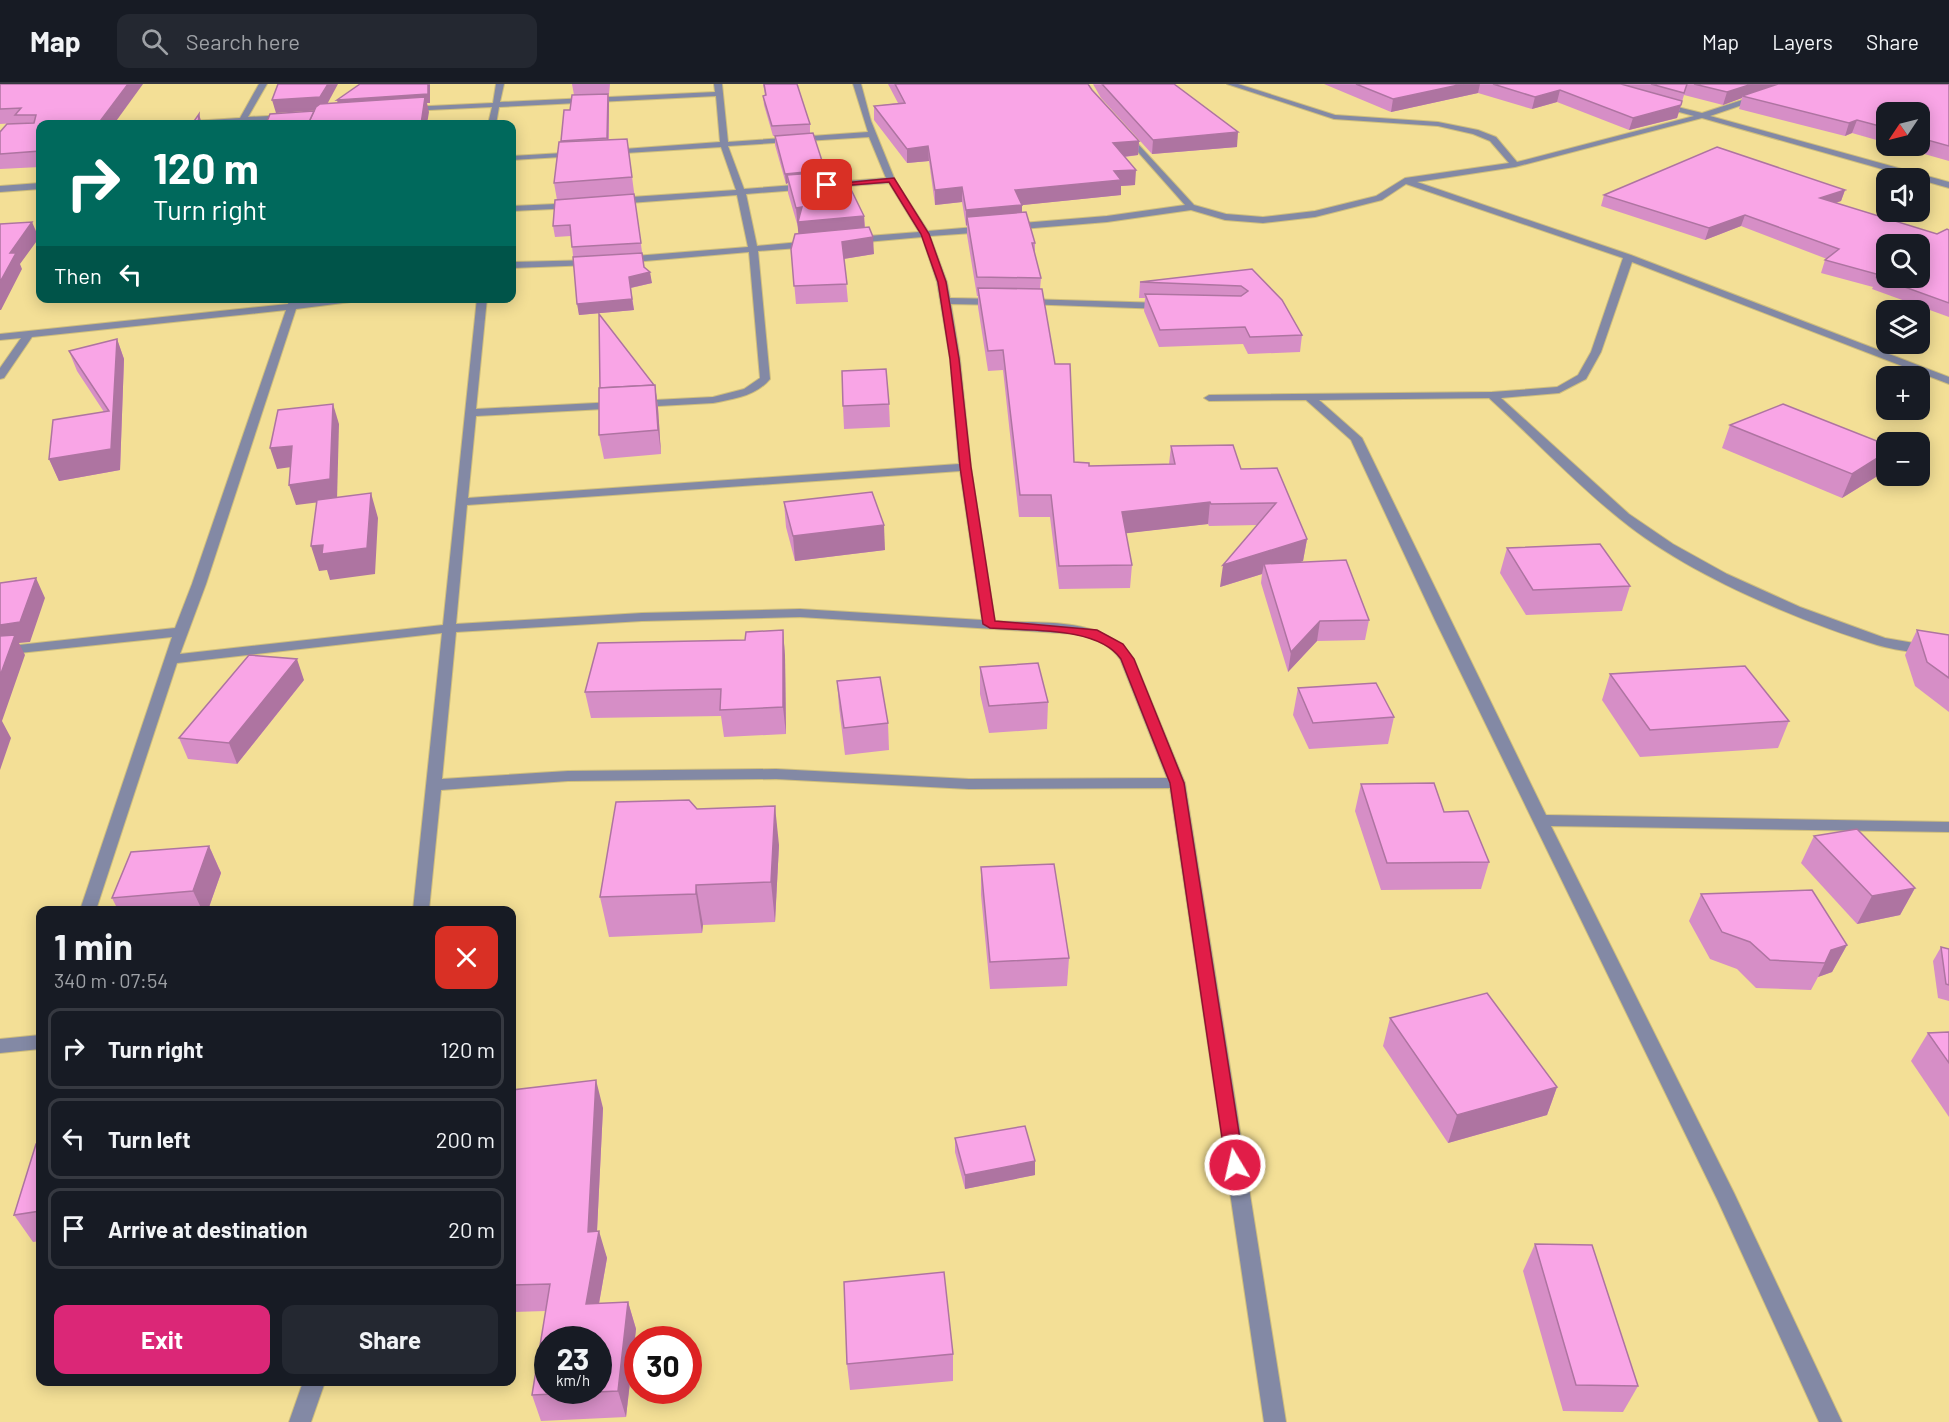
<!DOCTYPE html>
<meta charset="utf-8">
<style>
body{margin:0;font-family:Barlow,sans-serif;background:#242831;color:#f1f3f6;height:100vh;display:flex;flex-direction:column;font-size:22px;white-space:nowrap}
*{box-sizing:border-box;margin:0}
p{font-size:20px;color:#9ea1a6}
.icon{flex:none;width:33px;height:33px;fill:none;stroke:currentColor;stroke-width:2;stroke-linecap:round;stroke-linejoin:round}
.map{position:relative;flex:1;overflow:hidden}
.panel{position:absolute;left:36px;top:822px;width:480px;height:480px;display:flex;flex-direction:column;background:#171b24;border-radius:12px;box-shadow:0 3px 15px #0003}
.panel>*{flex:none}
.top-card{position:absolute;left:36px;top:36px;width:480px;height:183px;border-radius:12px;box-shadow:0 3px 15px #0003;background:#00695c;color:#fff;overflow:hidden}
.needle{width:39px;rotate:235deg}
.controls{position:absolute;left:1876px;top:18px;display:grid;gap:12px}
.controls a{display:grid;place-items:center;width:54px;height:54px;border-radius:12px;background:#171b24;box-shadow:0 3px 15px #0003;font-size:30px}
.speed{position:absolute;left:534px;top:1242px;display:flex;gap:12px;font-size:30px;font-weight:700;text-align:center}
.speed>*{display:grid;place-content:center;width:78px;height:78px;border-radius:50%;background:#171b24;box-shadow:0 3px 15px #0003;line-height:1}
.speed small{font-size:15px;font-weight:400}
.speed .limit{border:9px solid #d22;background:#fff;color:#111}
.pin{position:absolute;display:grid;place-items:center;width:51px;height:51px;color:#fff;margin:-26px;border-radius:12px;box-shadow:0 3px 9px #0006}
.me{position:absolute;width:66px;margin:-33px;rotate:351deg;stroke-linejoin:round;filter:drop-shadow(0 0 4px #0008)}
.turn{display:flex;align-items:center;gap:21px;height:126px;padding:0 18px;font-size:27px}
.turn .icon{width:78px;height:78px;stroke-width:2.5}
.turn b{display:block;font-size:42px;line-height:51px}
.then{display:flex;align-items:center;height:57px;padding:0 18px;background:#0003;gap:12px;font-size:22px}
.round{display:grid;place-items:center;flex:none;width:63px;height:63px;border-radius:12px;background:#242831}
.headline{display:flex;align-items:center;justify-content:space-between;height:102px;padding:0 18px}
h1{font-size:36px;font-weight:700;line-height:45px}
.cta{display:flex;gap:12px;margin-top:auto;padding:12px 18px}
.cta a{flex:1;height:69px;border-radius:12px;background:#db2777;color:#fff;font-size:24px;font-weight:700;line-height:69px;text-align:center}
.cta a+a{background:#242831;color:#f1f3f6}
ul{padding:0;list-style:none}
li{display:flex;align-items:center;gap:18px;height:81px;margin:0 12px 9px;padding:0 6px;border:3px solid #363941;border-radius:12px}
li div{flex:1}
li b{display:block;font-size:22px}
li em{font-style:normal}
header{display:flex;align-items:center;gap:36px;box-sizing:border-box;height:84px;padding:0 30px;background:#171b24;border-bottom:2px solid #363941}
header strong{font-size:28px}
nav{display:flex;gap:33px;margin-inline-start:auto;font-size:21px}
.search{width:420px;height:54px;background:#242831;display:flex;align-items:center;gap:15px;box-sizing:border-box;padding:0 21px;border-radius:12px;color:#9ea1a6;font-size:22px}
.map>svg:first-child{display:block}
</style>
<header>
<strong>Map</strong>
<div class="search"><svg class="icon" aria-label="search" viewBox="0 0 24 24"><circle cx="10" cy="10" r="6"/><path d="M15 15l6 6"/></svg>Search here</div>
<nav><a>Map</a><a>Layers</a><a>Share</a></nav>
</header>
<div class="map">
<svg width="1949" height="1338" viewBox="0 0 1949 1338">
<rect width="100%" height="100%" fill="#f3df96"/>
<g fill="none" stroke-linecap="round" stroke-linejoin="round">
<g stroke="#cfbe7d" stroke-width="2">
<g id="minor">
<polygon points="259,0 267,0 248,33 288,31 291,35 242,39 173,40 177,38 240,34"/>
<path d="M 496,0 L 504,0 L 500,18 L 715,8 L 714,0 L 722,0 L 728,58 L 868,48 L 853,0 L 861,0 L 871,37 L 895,96 L 928,147 L 987,142 L 991,145 L 987,148 L 930,152 L 947,198 L 950,214 L 999,215 L 1004,218 L 999,221 L 951,220 L 960,275 L 971,383 L 995,537 C 1043,540 1104,532 1134,575 L 1185,699 L 1286,1338 L 1264,1338 L 1170,704 L 969,705 L 776,695 L 568,697 L 441,706 L 429,826 L 413,826 L 442,549 L 177,579 L 96,826 L 80,826 L 172,553 L 0,571 L 0,563 L 175,544 L 192,500 L 286,226 L 32,253 L 4,294 L 0,295 L 0,284 L 21,254 L 0,256 L 0,250 L 288,220 L 290,214 L 300,214 L 298,219 L 344,214 L 382,214 L 296,225 L 206,500 L 180,570 L 443,541 L 477,214 L 487,214 L 476,325 L 713,313 L 744,305 L 760,294 L 749,168 L 622,179 L 617,176 L 622,173 L 748,163 L 737,111 L 616,120 L 612,117 L 616,114 L 736,106 L 721,63 L 610,70 L 606,68 L 610,66 L 720,58 L 716,12 L 499,23 L 496,40 L 488,40 L 492,23 L 408,27 L 404,25 L 408,23 L 493,19 ZM 869,53 L 886,94 L 744,105 L 728,62 ZM 889,99 L 919,148 L 855,153 L 850,156 L 855,159 L 922,153 L 937,198 L 950,275 L 959,380 L 468,414 L 476,332 L 713,319 C 734,315 756,312 770,295 L 758,167 L 811,163 L 816,160 L 811,157 L 757,162 L 746,110 ZM 960,387 L 982,536 L 800,525 L 642,529 L 456,540 L 467,421 ZM 800,533 L 1076,550 C 1095,553 1109,560 1120,575 L 1167,694 L 969,695 L 776,685 L 568,687 L 442,695 L 456,548 L 642,537 Z"/>
<path d="M 1227,0 L 1238,0 L 1335,31 L 1438,38 L 1478,46 L 1496,53 L 1517,78 L 1694,32 L 1657,22 L 1657,18 L 1702,29 L 1792,0 L 1803,0 L 1710,32 L 1949,98 L 1949,104 L 1702,34 L 1515,83 L 1417,98 L 1631,171 L 1949,293 L 1949,300 L 1632,178 L 1601,268 L 1586,295 L 1559,309 L 1501,314 L 1629,430 L 1673,460 L 1727,490 L 1800,523 L 1885,554 L 1949,565 L 1949,573 C 1926,569 1900,568 1877,561 C 1794,535 1687,490 1620,435 C 1574,398 1533,354 1489,314 L 1319,316 L 1362,354 L 1546,731 L 1949,738 L 1949,748 L 1551,742 L 1734,1109 L 1842,1338 L 1819,1338 L 1718,1117 L 1435,536 L 1351,356 L 1306,316 L 1209,317 L 1204,314 L 1209,311 L 1492,308 L 1557,303 L 1578,291 L 1591,268 L 1623,174 L 1406,100 L 1382,116 L 1315,133 L 1263,139 L 1225,136 L 1191,126 L 1107,138 L 1011,146 L 1007,143 L 1011,140 L 1107,132 L 1185,121 L 1123,51 L 1123,47 L 1126,47 L 1194,121 L 1226,130 L 1263,133 L 1315,127 L 1376,112 L 1405,94 L 1509,79 L 1490,57 L 1473,50 L 1438,42 L 1334,35 Z"/>
<polygon points="580,68 580,72 577,72 512,76 512,72"/>
<polygon points="40,99 40,105 0,108 0,102"/>
<polygon points="577,119 578,121 574,124 512,127 512,122"/>
<polygon points="595,176 597,178 592,181 512,184 512,178"/>
<polygon points="1026,215 1164,219 1169,222 1164,225 1023,220 1021,218"/>
<polygon points="40,951 40,965 0,969 0,955"/>
<polygon points="303,1298 325,1298 311,1338 289,1338"/>
</g>
</g>
<use href="#minor" fill="#8389a5" fill-rule="evenodd"/>
</g>
<g fill="#d68ec6">
<polygon points="0,0 143,0 40,40 40,83 0,85 0,48 18,39 0,40"/>
<polygon points="572,0 610,0 609,10 608,10 609,19 609,56 627,55 644,183 652,199 631,204 634,226 579,231 571,152 555,153 553,142 557,116 554,99 561,58 564,26 570,26 574,11"/>
<polygon points="763,0 797,0 810,40 810,49 825,88 864,132 865,143 874,170 844,175 848,218 796,220 791,165 799,149 798,143 788,109 788,99 786,100 775,61 775,52 773,52 764,21 763,12 765,11"/>
<polygon points="888,0 1088,0 1092,6 1139,57 1138,71 1125,73 1135,101 1121,102 1121,111 1022,121 1022,129 1035,159 1035,172 1041,194 1040,205 1074,378 1089,382 1169,380 1171,362 1241,385 1277,384 1307,455 1303,477 1300,478 1369,536 1365,556 1317,557 1288,588 1261,499 1262,490 1220,503 1257,441 1209,442 1208,440 1126,449 1132,481 1130,504 1059,505 1050,433 1019,433 1003,286 988,287 978,223 978,212 977,212 967,151 967,141 966,142 962,118 935,121 929,77 907,79 874,36 874,22 898,19"/>
<polygon points="1093,0 1174,0 1237,63 1152,70 1101,14"/>
<polygon points="1324,0 1949,0 1949,77 1896,62 1920,62 1920,28 1887,28 1887,59 1852,49 1845,52 1739,25 1742,14 1723,21 1684,11 1677,34 1629,46 1557,18 1532,25 1478,9 1391,28"/>
<polygon points="1845,106 1841,117 1835,119 1937,150 1949,146 1949,233 1872,205 1873,203 1821,189 1825,176 1827,175 1741,142 1705,156 1601,122 1604,111"/>
<polygon points="1252,185 1302,251 1300,268 1248,270 1243,260 1159,263 1144,227 1145,214 1139,214 1140,198"/>
<polygon points="117,255 124,275 120,386 59,397 49,375 104,328 77,287 69,267"/>
<polygon points="654,301 655,301 658,324 661,370 604,375 599,351"/>
<polygon points="889,320 890,343 844,345 843,322"/>
<polygon points="1730,341 1884,388 1842,414 1722,364"/>
<polygon points="784,418 885,466 795,477 786,443"/>
<polygon points="1507,464 1630,502 1622,527 1526,531 1500,489"/>
<polygon points="783,546 785,572 786,650 724,653 721,632 591,634 585,608 745,556"/>
<polygon points="1917,546 1949,551 1949,628 1915,602 1905,571"/>
<polygon points="980,583 1048,618 1047,645 989,649 980,610"/>
<polygon points="1610,590 1789,637 1778,664 1640,673 1602,616"/>
<polygon points="304,596 237,680 188,675 179,654"/>
<polygon points="837,597 888,639 889,666 845,671 839,623"/>
<polygon points="1298,604 1394,633 1388,660 1309,665 1293,631"/>
<polygon points="1361,700 1489,778 1481,805 1381,806 1355,727"/>
<polygon points="697,725 779,761 775,838 703,841 702,849 609,853 600,813"/>
<polygon points="1814,752 1915,804 1900,831 1857,840 1801,779"/>
<polygon points="209,762 221,789 208,826 118,826 112,814"/>
<polygon points="981,783 1069,874 1067,902 990,905 981,811"/>
<polygon points="1701,810 1847,861 1832,888 1818,893 1811,906 1756,904 1737,885 1710,875 1689,837"/>
<polygon points="1941,863 1949,865 1949,917 1938,914 1933,877"/>
<polygon points="1390,934 1557,1003 1547,1031 1448,1059 1383,962"/>
<polygon points="1949,948 1949,1033 1911,977 1928,949"/>
<polygon points="512,1006 603,1024 597,1147 607,1174 599,1220 628,1218 636,1245 626,1333 541,1337 532,1311 546,1227 512,1228"/>
<polygon points="955,1054 1035,1091 965,1105 955,1068"/>
<polygon points="40,1060 40,1157 33,1158 14,1131"/>
<polygon points="1535,1160 1638,1302 1623,1328 1563,1327 1523,1187"/>
<polygon points="953,1270 953,1297 850,1306 847,1280"/>
</g>
<g fill="#ae74a1">
<polygon points="128,0 143,0 114,40 98,40"/>
<polygon points="328,0 338,0 324,26 276,29 272,16"/>
<polygon points="430,0 430,19 427,19 429,28 427,40 421,40 339,25 337,16"/>
<polygon points="1463,0 1480,0 1478,9 1391,28 1393,15"/>
<polygon points="1752,0 1785,0 1742,12 1742,14 1723,21 1727,8"/>
<polygon points="1560,6 1557,18 1532,25 1535,13"/>
<polygon points="608,10 609,19 608,63 607,54"/>
<polygon points="1681,21 1677,34 1629,46 1633,34"/>
<polygon points="199,30 202,40 198,40"/>
<polygon points="1857,36 1852,49 1845,52 1849,39"/>
<polygon points="1238,48 1237,63 1152,70 1153,56"/>
<polygon points="1139,57 1138,71 1112,74 1113,59"/>
<polygon points="928,62 929,77 907,79 907,65"/>
<polygon points="825,86 826,96 787,91 788,99 786,100 785,90"/>
<polygon points="1136,86 1135,101 1121,102 1121,111 1014,122 1015,106 1114,87"/>
<polygon points="962,103 962,118 935,121 935,106"/>
<polygon points="1845,106 1841,117 1816,126 1820,114"/>
<polygon points="1022,121 1022,137 967,133 967,141 966,142 966,126"/>
<polygon points="802,123 864,132 865,151 799,157 796,124"/>
<polygon points="1745,131 1741,142 1705,156 1709,144"/>
<polygon points="32,138 39,154 20,180 22,185 1,226 0,226 0,198 10,169"/>
<polygon points="873,153 874,170 843,175 842,158"/>
<polygon points="650,188 652,199 630,204 629,193"/>
<polygon points="632,215 634,226 579,231 577,220"/>
<polygon points="117,255 124,275 120,386 59,397 49,375 111,365"/>
<polygon points="655,301 658,324 661,370 658,346"/>
<polygon points="333,320 339,340 337,416 296,421 289,401"/>
<polygon points="292,362 299,382 277,385 270,364"/>
<polygon points="1887,368 1887,381 1884,388 1842,414 1852,390"/>
<polygon points="371,409 378,434 375,490 330,496 327,486 319,487 311,462"/>
<polygon points="1210,418 1208,440 1120,450 1122,428"/>
<polygon points="884,441 885,466 795,477 793,452"/>
<polygon points="1307,455 1303,477 1267,489 1264,480 1262,490 1220,503 1223,481"/>
<polygon points="36,494 45,514 30,558 19,559 25,571 2,637 11,654 0,686 0,541"/>
<polygon points="1320,537 1317,557 1288,588 1291,568"/>
<polygon points="783,546 785,572 786,650 783,623"/>
<polygon points="297,575 304,596 237,680 229,659"/>
<polygon points="775,722 779,761 775,838 771,798"/>
<polygon points="209,762 221,789 208,826 202,826 193,807"/>
<polygon points="696,801 703,841 702,849 696,810"/>
<polygon points="1915,804 1900,831 1857,840 1872,812"/>
<polygon points="1847,861 1832,888 1818,893 1831,866"/>
<polygon points="596,996 603,1024 596,1167 599,1147 607,1174 594,1247 586,1220 588,1148"/>
<polygon points="1557,1003 1547,1031 1448,1059 1457,1031"/>
<polygon points="1035,1077 1035,1091 965,1105 965,1091"/>
<polygon points="628,1218 636,1245 626,1333 618,1307"/>
</g>
<g fill="#f9a5e6" stroke="#ae74a1" stroke-width="1.5" fill-rule="evenodd">
<polygon points="0,0 128,0 98,40 40,40 40,67 0,70 0,48 7,40 34,39 36,31 15,31 21,24 0,25"/>
<polygon points="278,0 328,0 320,13 272,16"/>
<polygon points="360,0 428,0 428,10 337,16"/>
<polygon points="764,0 797,0 810,40 772,42 763,12 766,11"/>
<polygon points="895,0 1088,0 1092,6 1139,57 1113,59 1136,86 1114,87 1121,96 1015,106 1022,121 966,126 962,103 935,106 928,62 907,65 874,22 905,19"/>
<polygon points="1102,0 1174,0 1238,48 1153,56"/>
<polygon points="1356,0 1463,0 1393,15"/>
<polygon points="1493,0 1621,0 1682,17 1681,21 1633,34 1560,6 1535,13"/>
<polygon points="1651,0 1687,0 1684,9"/>
<polygon points="1694,0 1752,0 1727,8"/>
<polygon points="1778,0 1949,0 1949,62 1920,54 1920,28 1887,28 1887,44 1857,36 1849,39 1742,12"/>
<polygon points="608,10 607,54 561,57 564,26 570,26 572,11"/>
<polygon points="425,13 421,40 308,40 316,23 320,20"/>
<polygon points="314,27 308,40 266,40 270,30"/>
<polygon points="199,30 198,40 192,40"/>
<polygon points="813,49 825,86 785,90 775,52"/>
<polygon points="627,55 632,93 554,99 559,58"/>
<path d="M 1717,63 L 1845,106 L 1820,114 L 1937,150 L 1947,145 L 1949,146 L 1949,219 L 1877,193 L 1880,191 L 1825,176 L 1839,165 L 1745,131 L 1709,144 L 1604,111 ZM 1887,160 L 1920,160 L 1920,194 L 1887,194 Z"/>
<polygon points="842,87 864,132 798,138 802,123 796,124 787,91"/>
<polygon points="634,110 641,159 572,163 570,141 553,142 555,116"/>
<polygon points="1026,128 1035,159 1032,159 1041,194 977,193 967,133"/>
<polygon points="32,138 10,169 16,169 0,198 0,140"/>
<polygon points="869,143 873,153 842,158 847,200 794,202 791,165 795,150"/>
<polygon points="642,169 644,183 650,188 629,193 632,215 577,220 573,173"/>
<polygon points="1252,185 1282,216 1302,251 1250,253 1245,243 1160,246 1145,210 1241,212 1248,207 1241,202 1140,198"/>
<polygon points="978,204 1042,205 1055,280 1070,280 1074,378 1089,379 1089,382 1175,380 1171,362 1233,361 1241,385 1277,384 1307,455 1223,481 1276,419 1211,420 1210,418 1122,428 1132,481 1059,482 1051,411 1020,411 1003,266 988,267"/>
<polygon points="599,230 654,301 600,304"/>
<polygon points="117,255 111,365 49,375 53,336 109,327 69,267"/>
<polygon points="886,285 889,320 843,322 842,287"/>
<polygon points="655,301 658,346 599,351 599,304"/>
<polygon points="333,320 330,395 289,401 292,362 270,364 278,326"/>
<polygon points="1783,320 1887,361 1887,368 1852,390 1730,341"/>
<polygon points="872,408 884,441 793,452 784,418"/>
<polygon points="371,409 367,464 322,470 323,461 311,462 317,416"/>
<polygon points="1600,460 1630,502 1533,506 1507,464"/>
<polygon points="1346,476 1369,536 1320,537 1291,568 1264,480"/>
<polygon points="36,494 20,538 0,541 0,499"/>
<polygon points="783,546 783,623 720,626 721,605 585,608 598,559 745,556 746,548"/>
<polygon points="1917,546 1949,551 1949,594 1927,578"/>
<polygon points="15,551 0,592 0,552"/>
<polygon points="249,571 297,575 229,659 179,654"/>
<polygon points="1038,579 1048,618 989,622 980,583"/>
<polygon points="1745,582 1789,637 1650,646 1610,590"/>
<polygon points="880,593 888,639 844,644 837,597"/>
<polygon points="1376,599 1394,633 1313,639 1298,604"/>
<polygon points="1434,699 1444,728 1468,727 1489,778 1387,779 1361,700"/>
<polygon points="689,716 697,725 775,722 771,798 696,801 696,810 600,813 616,718"/>
<polygon points="1857,745 1915,804 1872,812 1814,752"/>
<polygon points="209,762 193,807 112,814 131,768"/>
<polygon points="1054,780 1069,874 990,878 981,783"/>
<polygon points="1812,806 1847,861 1831,866 1825,879 1770,876 1750,858 1722,848 1701,810"/>
<polygon points="1941,863 1949,865 1949,901 1946,900"/>
<polygon points="1487,909 1557,1003 1457,1031 1390,934"/>
<polygon points="1949,948 1949,979 1928,949"/>
<path d="M 596,996 L 588,1148 L 599,1147 L 586,1220 L 628,1218 L 618,1307 L 532,1311 L 550,1200 L 512,1201 L 512,1006 ZM 548,1256 L 598,1256 L 598,1306 L 548,1306 Z"/>
<polygon points="1025,1042 1035,1077 965,1091 955,1054"/>
<polygon points="36,1060 40,1060 40,1127 14,1131"/>
<polygon points="1535,1160 1592,1161 1638,1302 1576,1301"/>
<polygon points="944,1188 953,1270 847,1280 844,1198"/>
</g>
<path fill="#e11d48" stroke="#92132f" stroke-width="1.5" d="M 894,94 L 929,150 L 946,198 L 959,275 L 971,383 L 995,537 L 1097,546 L 1123,560 L 1134,575 L 1184,699 L 1244,1081 L 1242,1087 L 1235,1089 L 1229,1087 L 1226,1081 L 1170,699 L 1121,575 C 1098,542 1027,547 990,544 L 983,540 L 960,383 L 950,275 L 938,198 L 921,150 L 889,98 L 827,103 L 823,101 Z"/>
</svg>
<div class="controls">
<a><svg class="needle" viewBox="-14 -14 28 28"><path d="M0-13l5 13h-10z" fill="#e53935"/><path d="M0 13l5-13h-10z" fill="#9ea1a6"/></svg></a>
<a><svg class="icon" aria-label="sound" viewBox="0 0 24 24"><path d="M4 9h4l5-4v14l-5-4H4zM17 9q2 3 0 6"/></svg></a>
<a><svg class="icon" aria-label="search" viewBox="0 0 24 24"><circle cx="10" cy="10" r="6"/><path d="M15 15l6 6"/></svg></a>
<a><svg class="icon" aria-label="layers" viewBox="0 0 24 24"><path d="M12 4l9 5-9 5-9-5zM3 14l9 5 9-5"/></svg></a>
<a>+</a>
<a>−</a>
</div>
<div class="speed"><div>23<small>km/h</small></div><div class="limit">30</div></div>
<div class="pin" style="left:827px;top:101px;background:#d93025"><svg class="icon" aria-label="arrive" viewBox="0 0 24 24"><path d="M6 21V4h12l-3 4 3 4H6"/></svg></div>
<svg class="me" style="left:1235px;top:1081px" viewBox="-20 -20 40 40"><circle r="17" fill="#e11d48" stroke="#fff" stroke-width="3"/><path d="M0-11L8 9 0 5-8 9z" fill="#fff"/></svg>
<div class="top-card">
<div class="turn"><svg class="icon" aria-label="right" viewBox="0 0 24 24"><path d="M7 20v-9h11M14 6l5 5-5 5"/></svg><div><b>120 m</b>Turn right</div></div>
<div class="then">Then<svg class="icon" aria-label="left" viewBox="0 0 24 24"><path d="M17 20v-9H6M10 6l-5 5 5 5"/></svg></div>
</div>
<section class="panel">
<div class="headline"><div><h1>1 min</h1><p>340 m · 07:54</p></div><a class="round" style="background:#d93025;color:#fff"><svg class="icon" aria-label="close" viewBox="0 0 24 24"><path d="M6 6l12 12M18 6L6 18"/></svg></a></div>
<ul>
<li><svg class="icon" aria-label="right" viewBox="0 0 24 24"><path d="M7 20v-9h11M14 6l5 5-5 5"/></svg><div><b>Turn right</b></div><em>120 m</em></li>
<li><svg class="icon" aria-label="left" viewBox="0 0 24 24"><path d="M17 20v-9H6M10 6l-5 5 5 5"/></svg><div><b>Turn left</b></div><em>200 m</em></li>
<li><svg class="icon" aria-label="arrive" viewBox="0 0 24 24"><path d="M6 21V4h12l-3 4 3 4H6"/></svg><div><b>Arrive at destination</b></div><em>20 m</em></li>
</ul>
<div class="cta"><a>Exit</a><a>Share</a></div>
</section>
</div>
